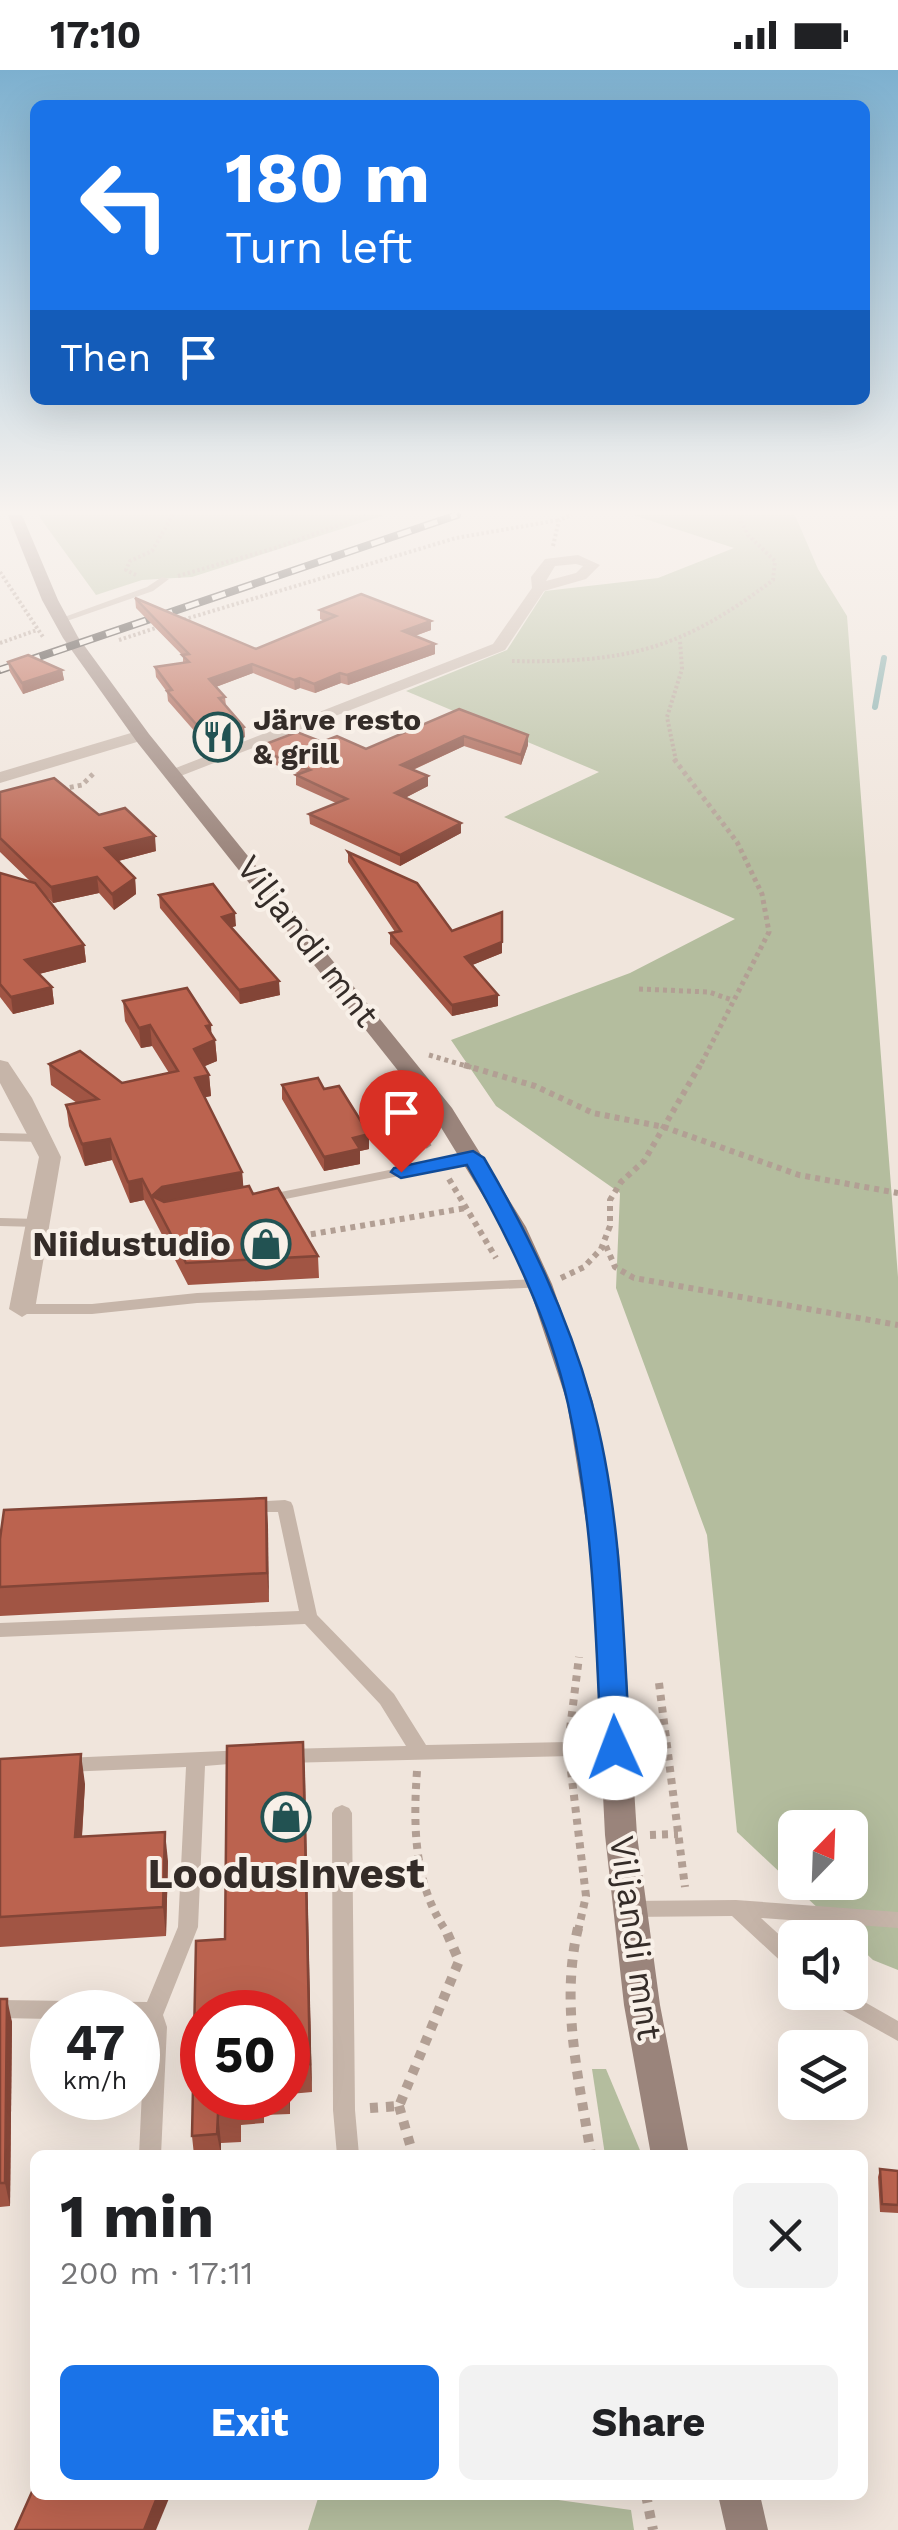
<!DOCTYPE html>
<meta charset="utf-8">
<style>
body{margin:0;font-family:"Work Sans",sans-serif;background:#f2f2f2;color:#202124;height:100vh;display:flex;flex-direction:column;font-size:38px;white-space:nowrap}
*{box-sizing:border-box;margin:0}
p{font-size:32px;color:#757577}
.icon{flex:none;width:55px;height:55px;fill:none;stroke:currentColor;stroke-width:2;stroke-linecap:round;stroke-linejoin:round}
.map{position:relative;flex:1;overflow:hidden}
.side{position:absolute;left:30px;top:2080px;width:838px;height:350px;display:flex;flex-direction:column;background:#fff;border-radius:15px;box-shadow:0 10px 40px #0002}
.side>*{flex:none}
.hud{position:absolute;left:30px;top:30px;width:840px;height:305px;border-radius:15px;box-shadow:0 10px 40px #0002;background:#1a73e8;color:#fff;overflow:hidden}
.needle{width:65px;rotate:23deg}
.controls{position:absolute;left:778px;top:1740px;display:grid;gap:20px}
.controls a{display:grid;place-items:center;width:90px;height:90px;border-radius:15px;background:#fff;box-shadow:0 10px 40px #0002;font-size:50px}
.speed{position:absolute;left:30px;top:1920px;display:flex;gap:20px;font-size:50px;font-weight:700;text-align:center}
.speed>*{display:grid;place-content:center;width:130px;height:130px;border-radius:50%;background:#fff;box-shadow:0 10px 40px #0002;line-height:1}
.speed small{font-size:25px;font-weight:400}
.speed .limit{border:15px solid #d22;background:#fff;color:#111}
.pin{position:absolute;display:grid;place-items:center;width:85px;height:85px;color:#fff;margin:-102px -42px;border-radius:50% 50% 50% 0;rotate:-45deg;box-shadow:0 0 10px #0007}
.pin .icon{rotate:45deg}
.me{position:absolute;width:110px;margin:-55px;rotate:358deg;stroke-linejoin:round;filter:drop-shadow(0 0 8px #0008)}
.turn{display:flex;align-items:center;gap:35px;height:210px;padding:0 30px;font-size:45px}
.turn .icon{width:130px;height:130px;stroke-width:2.5}
.turn b{display:block;font-size:70px;line-height:85px}
.then{display:flex;align-items:center;height:95px;padding:0 30px;background:#0003;gap:20px;font-size:38px}
.round{display:grid;place-items:center;flex:none;width:105px;height:105px;border-radius:15px;background:#f2f2f2}
.overview{display:flex;align-items:center;justify-content:space-between;height:170px;padding:0 30px}
h1{font-size:60px;font-weight:700;line-height:75px}
.button{display:flex;gap:20px;margin-top:auto;padding:20px 30px}
.button a{flex:1;height:115px;border-radius:15px;background:#1a73e8;color:#fff;font-size:40px;font-weight:700;line-height:115px;text-align:center}
.button a+a{background:#f2f2f2;color:#202124}
.status{display:flex;justify-content:space-between;align-items:center;height:70px;padding:0 50px;background:#fff;direction:ltr}
.status svg{height:28px;fill:currentColor}
.map>svg:first-child{display:block}
</style>
<div class="status"><b>17:10</b><svg viewBox="0 0 49 12"><path d="M0 12V9h3v3zM5 12V6h3v6zM10 12V3h3v9zM15 12V0h3v12zM26 1h20v11H26zM47 4h2v5h-2z"/></svg></div>
<div class="map">
<svg width="898" height="2460" viewBox="0 0 898 2460">
<rect width="100%" height="100%" fill="#f0e5dc"/>
<g fill="#b4bd9e" fill-rule="evenodd">
<polygon points="38,445 385,445 192,507 142,510 96,525"/>
<path d="M 633,445 L 795,445 L 818,499 L 847,546 L 898,1207 L 898,1900 L 873,1890 L 737,1762 L 707,1465 L 616,1218 L 620,1123 L 496,1036 L 451,970 L 630,903 L 735,849 L 504,747 L 599,702 L 406,621 L 507,580 L 545,521 L 658,508 L 734,478 ZM 795,1758 L 850,1758 L 850,1812 L 795,1812 Z"/>
<polygon points="592,1999 606,1999 642,2085 605,2085"/>
<polygon points="319,2425 522,2425 631,2440 634,2460 308,2460"/>
</g>
<g fill="none" stroke-linecap="round" stroke-linejoin="round">
<polyline stroke="#7eaaa9" stroke-width="6" points="875,637 884,588"/>
<g stroke="#b29f94" stroke-width="4" stroke-dasharray="2.5 2.5" stroke-linecap="butt">
<polyline points="553,476 559,450 572,445"/>
<polyline points="0,502 43,567"/>
<polyline points="136,505 126,500 130,491 152,481 173,445"/>
<polyline points="178,506 275,478 367,445"/>
<polyline points="179,551 456,468 559,450"/>
<polyline points="119,570 162,556"/>
<polyline points="0,573 37,560"/>
<path d="M 512,591 C 626,593 681,580 773,510 L 775,491 L 748,465 L 738,445"/>
<polyline points="676,691 667,647 682,599 680,571"/>
</g>
<g stroke="#b29f94" stroke-width="5" stroke-dasharray="4 4" stroke-linecap="butt">
<polyline points="674,689 737,772 762,824 769,862 699,998"/>
<polyline points="62,719 82,715 94,703"/>
<polyline points="639,919 709,922 732,930"/>
<polyline points="429,985 473,998"/>
</g>
<g stroke="#b29f94" stroke-width="6" stroke-dasharray="5 5" stroke-linecap="butt">
<polyline points="464,995 535,1016 593,1043 664,1057 799,1105 898,1123"/>
<polyline points="400,1033 429,1077"/>
<polyline points="449,1109 496,1188"/>
<polyline points="301,1166 466,1138"/>
<polyline points="606,1176 615,1197 634,1208 898,1255"/>
<polyline points="561,1208 584,1197 601,1179 610,1156 610,1130 621,1112 644,1091 700,995"/>
</g>
<g stroke="#b29f94" stroke-width="8" stroke-dasharray="6 6" stroke-linecap="butt">
<polyline points="659,1613 685,1817"/>
<polyline points="570,1659 579,1587"/>
<path d="M 417,1701 C 413,1757 414,1814 446,1861"/>
<polyline points="571,1701 586,1826 578,1861"/>
<polyline points="650,1765 678,1764"/>
</g>
<g stroke="#b29f94" stroke-width="10" stroke-dasharray="8 8" stroke-linecap="butt">
<path d="M 578,1858 C 560,1935 579,2009 591,2085"/>
<polyline points="399,2036 413,2085"/>
<polyline points="370,2038 399,2036 459,1891 445,1858"/>
<polyline points="646,2425 653,2460"/>
</g>
<g fill="#c6b5a9" fill-rule="evenodd">
<polygon points="162,507 169,509 153,521 64,552 56,550 147,517"/>
<polygon points="0,1063 41,1064 48,1068 41,1072 0,1071"/>
<polygon points="473,1083 480,1087 478,1090 266,1133 259,1129 266,1125"/>
<polygon points="0,1148 38,1149 45,1153 38,1157 0,1156"/>
<polygon points="540,1209 545,1211 547,1214 545,1217 197,1233 92,1244 22,1244 14,1239 22,1234 92,1234 197,1223"/>
<polygon points="285,1430 291,1432 293,1436 317,1545 394,1624 426,1675 615,1671 622,1673 624,1678 622,1683 615,1685 284,1693 277,1691 275,1686 277,1681 284,1679 406,1676 380,1634 305,1554 0,1567 0,1553 299,1541 278,1442 241,1442 239,1438 241,1434 247,1432"/>
<polygon points="246,1680 253,1682 255,1687 253,1692 205,1696 198,1857 163,1945 167,1957 161,2085 139,2085 145,1957 143,1951 138,1950 138,1942 52,1942 52,1949 0,1948 0,1930 147,1932 178,1857 186,1697 65,1702 58,1700 56,1695 58,1690 65,1688"/>
<polygon points="342,1735 349,1738 352,1743 355,2040 359,2085 337,2085 333,2040 332,1743 335,1738"/>
<polygon points="736,1830 898,1842 898,1858 761,1848 795,1879 795,1901 788,1898 732,1846 629,1847 622,1845 619,1839 622,1833 629,1831"/>
<polygon points="818,1922 847,1922 898,1951 898,1971 821,1928"/>
</g>
<g fill="#c6b5a9" fill-rule="evenodd">
<path d="M 578,485 L 600,495 L 586,509 L 544,521 L 505,580 L 178,707 L 163,703 L 493,574 L 532,518 L 531,507 L 545,489 ZM 576,494 L 583,496 L 576,503 L 546,511 L 555,496 Z"/>
<polygon points="141,660 149,665 147,669 0,713 0,702"/>
<polygon points="0,990 8,992 32,1028 61,1087 35,1239 22,1247 9,1239 39,1087 0,1013"/>
</g>
<g fill="#9a847b" fill-rule="evenodd">
<polygon points="8,445 22,445 58,530 78,567 149,664 452,1038 526,1157 552,1214 593,1332 619,1483 637,1765 660,1935 689,2085 651,2085 624,1935 605,1765 591,1483 567,1332 528,1214 502,1157 434,1046 137,672 63,568 42,530"/>
<polygon points="718,2425 760,2425 768,2460 726,2460"/>
</g>
<g stroke="#342c28" stroke-width="8">
<polyline id="rail" points="0,600 457,445"/>
</g>
<use href="#rail" stroke="#f8f0e8" stroke-width="5" stroke-dasharray="14" stroke-linecap="butt"/>
</g>
<g fill="#a15544" fill-rule="evenodd">
<polygon points="135,528 256,579 324,551 320,549 320,540 431,551 431,560 415,566 435,584 348,615 341,613 315,623 300,618 295,620 253,603 216,617 225,627 226,636 244,657 245,667 211,680 168,631 167,622 156,607 155,597 183,593 183,586 136,538"/>
<polygon points="8,592 62,600 64,610 23,624 10,602"/>
<polygon points="459,639 528,665 528,675 521,695 464,676 413,700 428,716 405,728 461,763 400,796 310,754 309,744 336,733 296,715 296,705 298,704 256,687 255,678 322,672 366,679"/>
<polygon points="0,722 99,745 156,781 118,791 135,808 136,824 114,840 99,823 53,833 43,823 84,875 86,892 39,904 52,917 54,934 13,944 0,927 0,803 31,812 0,782"/>
<polygon points="348,782 452,861 502,872 502,883 472,895 498,936 452,946 390,874 390,863 395,862 348,792"/>
<polygon points="159,825 236,856 231,857 280,925 240,934 160,838"/>
<polygon points="123,931 211,955 211,964 215,970 217,991 204,996 209,1005 211,1026 205,1027 242,1102 243,1117 253,1124 318,1186 319,1208 188,1215 144,1130 130,1133 112,1090 85,1096 69,1056 66,1035 77,1033 51,1015 49,994 122,1013 169,1003 152,976 141,978 125,951"/>
<polygon points="282,1015 324,1019 369,1064 369,1079 360,1081 360,1094 324,1101 282,1029"/>
<polygon points="266,1428 269,1532 0,1546 0,1469"/>
<path d="M 303,1672 L 312,2022 L 290,2024 L 290,2044 L 264,2045 L 264,2053 L 241,2055 L 241,2072 L 221,2073 L 221,2085 L 194,2085 L 192,2066 L 225,1869 ZM 288,1942 L 288,2028 L 202,2028 Z"/>
<polygon points="0,1689 85,1714 82,1767 168,1791 166,1866 0,1877"/>
<polygon points="0,1929 12,1952 10,2136 0,2137"/>
<polygon points="880,2099 898,2101 898,2143 880,2142 878,2107"/>
</g>
<g fill="#834537">
<polygon points="431,551 431,560 403,570 403,561"/>
<polygon points="435,574 435,584 348,615 347,605"/>
<polygon points="252,594 253,603 210,619 209,609"/>
<polygon points="62,600 64,610 23,624 22,613"/>
<polygon points="340,603 341,613 315,623 314,614"/>
<polygon points="300,608 300,618 295,620 294,610"/>
<polygon points="244,657 245,667 211,680 210,670"/>
<polygon points="528,665 528,675 521,695 521,685"/>
<polygon points="464,666 464,676 401,705 401,695"/>
<polygon points="428,706 428,716 395,733 395,723"/>
<polygon points="461,753 461,763 400,796 400,785"/>
<polygon points="155,766 156,781 107,794 105,778"/>
<polygon points="97,807 99,823 53,833 51,817"/>
<polygon points="135,808 136,824 114,840 112,824"/>
<polygon points="235,843 236,856 223,860 222,847"/>
<polygon points="502,872 502,883 465,898 465,887"/>
<polygon points="84,875 86,892 27,907 25,890"/>
<polygon points="279,911 280,925 240,934 239,920"/>
<polygon points="52,917 54,934 13,944 11,927"/>
<polygon points="498,925 498,936 452,946 452,935"/>
<polygon points="150,955 152,976 141,978 139,958"/>
<polygon points="211,955 212,972 215,970 217,991 196,1000 194,979 206,956"/>
<polygon points="209,1005 211,1026 197,1029 195,1008"/>
<polygon points="369,1064 369,1079 360,1081 360,1094 324,1101 324,1087 353,1068"/>
<polygon points="110,1069 112,1090 85,1096 82,1074"/>
<polygon points="242,1102 244,1123 164,1138 152,1126 162,1117"/>
<polygon points="142,1109 144,1130 130,1133 128,1112"/>
<polygon points="266,1428 268,1456 269,1532 267,1503"/>
<polygon points="303,1672 305,1700 312,2022 310,1994"/>
<polygon points="81,1684 85,1714 80,1796 75,1767"/>
<polygon points="165,1762 168,1791 166,1866 163,1837"/>
<polygon points="7,1929 12,1952 10,2136 5,2113"/>
<polygon points="288,1995 290,2024 290,2044 288,2015"/>
<polygon points="218,2044 221,2073 221,2085 217,2064"/>
<polygon points="158,2425 170,2426 156,2460 144,2460"/>
</g>
<g fill="#bb634f" stroke="#834537" stroke-width="2.5">
<polygon points="361,524 431,551 403,561 435,574 347,605 340,603 314,614 300,608 294,610 252,594 209,609 225,627 219,628 244,657 210,670 167,621 172,620 155,597 189,592 182,585 189,584 135,528 256,579 336,546 320,540"/>
<polygon points="28,585 62,600 22,613 8,592"/>
<polygon points="459,639 528,665 521,685 464,666 401,695 428,706 395,723 461,753 400,785 309,744 347,729 296,705 310,700 255,678 297,662 322,672 337,666 366,679"/>
<polygon points="54,708 99,745 125,738 155,766 105,778 135,808 112,824 97,807 51,817 0,768 0,722"/>
<polygon points="348,782 417,813 452,861 502,842 502,872 465,887 498,925 452,935 390,863 401,861"/>
<polygon points="0,803 35,813 84,875 25,890 52,917 11,927 0,914"/>
<polygon points="213,814 235,843 222,847 279,911 239,920 159,825"/>
<polygon points="187,918 211,955 206,956 215,970 194,979 209,1005 195,1008 242,1102 162,1117 152,1126 164,1132 249,1116 253,1124 278,1118 318,1186 186,1193 142,1109 128,1112 110,1069 82,1074 66,1035 98,1029 49,994 80,981 122,1013 178,1001 150,955 139,958 123,931"/>
<polygon points="318,1008 324,1019 339,1016 369,1064 353,1068 360,1079 324,1087 282,1015"/>
<polygon points="266,1428 267,1503 0,1517 0,1469 4,1440"/>
<polygon points="303,1672 310,1994 288,1995 288,2015 288,1942 202,1942 202,2028 238,2028 238,2043 218,2044 217,2064 192,2066 196,1871 225,1869 227,1676"/>
<polygon points="81,1684 75,1767 165,1762 163,1837 0,1847 0,1689"/>
<polygon points="0,1929 7,1929 5,2113 0,2113"/>
<polygon points="880,2099 898,2101 898,2135 882,2134"/>
<polygon points="35,2415 35,2425 158,2425 144,2460 15,2460"/>
</g>
<linearGradient id="sky" x2="0" y2="1"><stop stop-color="#7db0cf"/><stop offset="0.56" stop-color="#f8f3ef"/><stop offset="1" stop-color="#f8f3ef" stop-opacity="0"/></linearGradient>
<rect width="898" height="790" fill="url(#sky)"/>
<path fill="#1a73e8" stroke="#114b97" stroke-width="2.5" d="M 473,1081 L 484,1088 C 529,1165 567,1243 591,1330 C 622,1438 623,1565 630,1678 L 625,1685 L 615,1689 L 605,1685 L 601,1678 C 596,1562 593,1447 568,1334 C 549,1250 510,1170 467,1095 L 401,1108 L 391,1102 L 394,1098 Z"/>
<defs>
<g id="restaurant-ring" transform="scale(2.5)"><circle r="9.5" fill="#f8f0e8" stroke="#225252" stroke-width="1.5"/><path d="M-5-6h1v4h1v-4h1v4h1v-4h1v5L-1.5 .5V6h-2V.5L-5-1ZM5-6V6H3V1.5H1.5Q1.5-4 5-6Z" fill="#225252"/></g>
<g id="shop-ring" transform="scale(2.5)"><circle r="9.5" fill="#f8f0e8" stroke="#225252" stroke-width="1.5"/><path d="M-5-2.5h2.3a2.7 3.5 0 0 1 5.4 0H5L5.5 6h-11ZM-1.5-2.5h3a1.5 2.3 0 0 0-3 0Z" fill="#225252"/></g>
</defs>
<g fill-rule="evenodd">
<use href="#restaurant-ring" x="218" y="667"/>
<use href="#shop-ring" x="266" y="1174"/>
<use href="#shop-ring" x="286" y="1747"/>
</g>
<g text-anchor="middle" stroke-width="8" stroke-linejoin="round" paint-order="stroke">
<g font-size="30" font-weight="bold" fill="#342c28" stroke="#f8f0e8" text-anchor="start">
<text x="253" y="660">Järve resto<tspan x="253" dy="34">&amp; grill</tspan></text>
</g>
<g font-size="35" fill="#342c28" stroke="#f8f0e8">
<text transform="translate(308 871) rotate(52)" y="12">Viljandi mnt</text>
<text transform="translate(636 1868) rotate(82)" y="12">Viljandi mnt</text>
</g>
<g font-size="35" font-weight="bold" fill="#342c28" stroke="#f8f0e8" text-anchor="end">
<text x="231" y="1186">Niidustudio</text>
</g>
<g font-size="42" font-weight="bold" fill="#342c28" stroke="#f8f0e8">
<text x="286" y="1818">LoodusInvest</text>
</g>
</g>
</svg>
<div class="controls">
<a><svg class="needle" viewBox="-14 -14 28 28"><path d="M0-13l5 13h-10z" fill="#e53935"/><path d="M0 13l5-13h-10z" fill="#757577"/></svg></a>
<a><svg class="icon" aria-label="sound" viewBox="0 0 24 24"><path d="M4 9h4l5-4v14l-5-4H4zM17 9q2 3 0 6"/></svg></a>
<a><svg class="icon" aria-label="layers" viewBox="0 0 24 24"><path d="M12 4l9 5-9 5-9-5zM3 14l9 5 9-5"/></svg></a>
</div>
<div class="speed"><div>47<small>km/h</small></div><div class="limit">50</div></div>
<div class="pin" style="left:401px;top:1102px;background:#d93025"><svg class="icon" aria-label="arrive" viewBox="0 0 24 24"><path d="M6 21V4h12l-3 4 3 4H6"/></svg></div>
<svg class="me" style="left:615px;top:1678px" viewBox="-20 -20 40 40"><circle r="19" fill="#fff"/><path d="M0-13L10 11 0 6-10 11z" fill="#1a73e8"/></svg>
<div class="hud">
<div class="turn"><svg class="icon" aria-label="left" viewBox="0 0 24 24"><path d="M17 20v-9H6M10 6l-5 5 5 5"/></svg><div><b>180 m</b>Turn left</div></div>
<div class="then">Then<svg class="icon" aria-label="arrive" viewBox="0 0 24 24"><path d="M6 21V4h12l-3 4 3 4H6"/></svg></div>
</div>
<section class="side">
<div class="overview"><div><h1>1 min</h1><p>200 m · 17:11</p></div><a class="round"><svg class="icon" aria-label="close" viewBox="0 0 24 24"><path d="M6 6l12 12M18 6L6 18"/></svg></a></div>
<div class="button"><a>Exit</a><a>Share</a></div>
</section>
</div>
